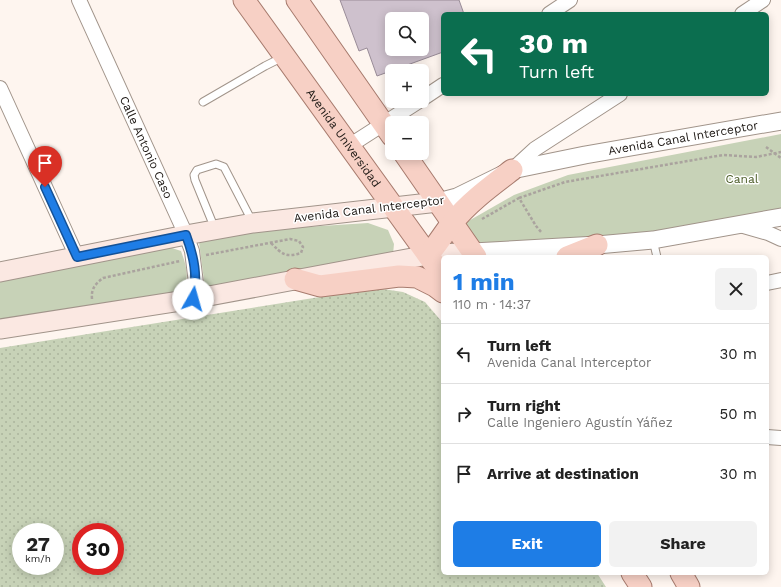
<!DOCTYPE html>
<meta charset="utf-8">
<style>
body{margin:0;font-family:"Work Sans",sans-serif;background:#f2f2f2;color:#222;height:100vh;display:flex;flex-direction:column;font-size:15px;white-space:nowrap}
*{box-sizing:border-box;margin:0}
p{font-size:13px;color:#767676}
.icon{flex:none;width:22px;height:22px;fill:none;stroke:currentColor;stroke-width:2;stroke-linecap:round;stroke-linejoin:round}
.map{position:relative;flex:1;overflow:hidden}
.sheet{position:absolute;left:441px;top:255px;width:328px;height:320px;display:flex;flex-direction:column;background:#fff;border-radius:6px;box-shadow:0 2px 10px #0003}
.sheet>*{flex:none}
.hud{position:absolute;left:441px;top:12px;width:328px;height:84px;border-radius:6px;box-shadow:0 2px 10px #0003;background:#0b6e4f;color:#fff;overflow:hidden}
.controls{position:absolute;left:385px;top:12px;display:grid;gap:8px}
.controls a{display:grid;place-items:center;width:44px;height:44px;border-radius:6px;background:#fff;box-shadow:0 2px 10px #0003;font-size:20px}
.speed{position:absolute;left:12px;top:523px;display:flex;gap:8px;font-size:20px;font-weight:700;text-align:center}
.speed>*{display:grid;place-content:center;width:52px;height:52px;border-radius:50%;background:#fff;box-shadow:0 2px 10px #0003;line-height:1}
.speed small{font-size:10px;font-weight:400}
.speed .limit{border:6px solid #d22;background:#fff;color:#111}
.pin{position:absolute;display:grid;place-items:center;width:34px;height:34px;color:#fff;margin:-41px -17px;border-radius:50% 50% 50% 0;rotate:-45deg;box-shadow:0 0 4px #0007}
.pin .icon{rotate:45deg}
.me{position:absolute;width:44px;margin:-22px;rotate:7deg;stroke-linejoin:round;filter:drop-shadow(0 0 3px #0008)}
.turn{display:flex;align-items:center;gap:14px;height:84px;padding:0 12px;font-size:18px}
.turn .icon{width:52px;height:52px;stroke-width:2.5}
.turn b{display:block;font-size:28px;line-height:34px}
.round{display:grid;place-items:center;flex:none;width:42px;height:42px;border-radius:6px;background:#f2f2f2}
.summary{display:flex;align-items:center;justify-content:space-between;height:68px;padding:0 12px}
h1{font-size:24px;font-weight:700;line-height:30px;color:#1e7de6}
.button{display:flex;gap:8px;margin-top:auto;padding:8px 12px}
.button a{flex:1;height:46px;border-radius:6px;background:#1e7de6;color:#fff;font-size:16px;font-weight:700;line-height:46px;text-align:center}
.button a+a{background:#f2f2f2;color:#222}
ul{padding:0;list-style:none}
li{display:flex;align-items:center;gap:12px;height:60px;padding:0 12px;border-top:1px solid #e0e0e0}
li div{flex:1}
li b{display:block;font-size:15px}
li em{font-style:normal}
.map>svg:first-child{display:block}
</style>
<div class="map">
<svg width="781" height="587" viewBox="0 0 781 587">
<defs>
<pattern id="grass-dots" width="8" height="8" patternUnits="userSpaceOnUse"><rect width="8" height="8" fill="#c7d2b7"/><path d="M2 2h.1M6 6h.1" fill="none" stroke="#aab49c" stroke-width="1.8" stroke-linecap="round"/></pattern>
</defs>
<rect width="100%" height="100%" fill="#fef5ef"/>
<path fill="url(#grass-dots)" fill-rule="evenodd" d="M 376,288 L 403,292 L 425,302 L 443,323 L 443,573 L 597,573 L 606,587 L 0,587 L 0,348 ZM 21,532 L 55,532 L 55,566 L 21,566 ZM 81,532 L 115,532 L 115,566 L 81,566 Z"/>
<g fill="#c7d2b7">
<polygon points="781,134 781,211 594,244 481,251 465,223 514,195 568,175"/>
<polygon points="368,223 388,230 394,244 393,254 205,288 199,242 259,230"/>
<path d="M 169,247 L 181,251 C 186,265 191,279 181,293 L 0,321 L 0,280 Z"/>
</g>
<path fill="#cec1cd" stroke="#998c98" fill-rule="evenodd" d="M 340,0 L 459,0 L 464,14 L 443,14 L 443,52 L 377,76 L 367,48 L 359,51 ZM 392,19 L 422,19 L 422,49 L 392,49 Z"/>
<g fill="none" stroke-linecap="round" stroke-linejoin="round">
<g stroke="#a1948a" stroke-width="9">
<g id="service">
<polyline points="203,102 265,66 283,57"/>
<polyline points="215,229 195,180 194,175 197,170 216,164 224,167 252,221"/>
<polyline points="653,240 657,257"/>
</g>
</g>
<g stroke="#a1948a" stroke-width="16">
<g id="minor">
<path id="s1" d="M 79,0 L 186,235 L 192,251 L 196,283 L 193,299"/>
<polyline points="549,14 570,0"/>
<polyline points="742,14 763,0"/>
<polyline points="0,88 77,257"/>
<polyline points="422,99 443,85"/>
<polyline points="349,146 419,101"/>
<polyline points="512,170 535,149 620,94"/>
<polyline points="740,225 768,233 781,239"/>
<polyline points="767,283 781,280"/>
<polyline points="767,437 781,438"/>
</g>
</g>
<g stroke="#a1948a" stroke-width="19">
<g id="tertiary">
<path id="s2" d="M 438,202 L 457,197 L 512,170 L 585,155 L 781,121"/>
<polyline points="473,252 597,245 653,240 781,217"/>
</g>
</g>
<g stroke="#a1948a" stroke-width="21">
<g id="secondary">
<polyline points="0,272 186,235 253,223 438,202"/>
<polyline points="0,329 193,299 428,255 473,252"/>
</g>
</g>
<g stroke="#a77b6e" stroke-width="23">
<g id="primary">
<path id="s3" d="M 244,0 L 443,276"/>
<polyline points="297,0 392,136"/>
<polyline points="404,153 476,257"/>
<path d="M 428,255 C 437,245 444,233 452,223 C 469,202 491,186 512,170"/>
<polyline points="567,257 597,245"/>
<polyline points="295,279 320,286 399,276 417,277 435,286 443,292"/>
<polyline points="632,573 641,587"/>
<polyline points="681,573 689,587"/>
</g>
</g>
<g stroke="#aaa39e" stroke-width="2.5" stroke-dasharray="3 2" stroke-linecap="butt">
<polyline points="766,147 781,158"/>
<polyline points="519,198 565,182 723,155 756,157 781,152"/>
<polyline points="482,219 519,198 536,226 542,233"/>
<path d="M 206,255 L 290,239 L 299,241 L 303,247 L 301,253 C 285,258 282,254 271,243"/>
<path d="M 92,299 C 91,289 95,284 103,278 L 180,261"/>
</g>
<use href="#service" stroke="#fff" stroke-width="7"/>
<use href="#minor" stroke="#fff" stroke-width="14"/>
<use href="#tertiary" stroke="#fff" stroke-width="17"/>
<use href="#secondary" stroke="#fbe8e2" stroke-width="19"/>
<use href="#primary" stroke="#f7d0c5" stroke-width="21"/>
</g>
<g fill="none" stroke-linecap="round" stroke-linejoin="round">
<g stroke="#145196" stroke-width="10">
<path id="route" d="M 45,187 L 77,257 L 186,235 C 194,257 198,276 193,299"/>
</g>
<use href="#route" stroke="#1e7de6" stroke-width="7"/>
</g>
<g text-anchor="middle" stroke-width="3" stroke-linejoin="round" paint-order="stroke">
<g font-size="12" fill="#1c1713" stroke="#fff">
<text dy="4" stroke="none"><textPath href="#s3" startOffset="170">Avenida Universidad</textPath></text>
<text dy="4" stroke="none"><textPath href="#s2" startOffset="255">Avenida Canal Interceptor</textPath></text>
<text dy="4" stroke="none"><textPath href="#s1" startOffset="162">Calle Antonio Caso</textPath></text>
<text transform="translate(369 209) rotate(-7)" y="4">Avenida Canal Interceptor</text>
</g>
<g font-size="12" fill="#4b5c27" stroke="#fff">
<text x="742" y="183">Canal</text>
</g>
</g>
</svg>
<div class="controls">
<a><svg class="icon" aria-label="search" viewBox="0 0 24 24"><circle cx="10" cy="10" r="6"/><path d="M15 15l6 6"/></svg></a>
<a>+</a>
<a>−</a>
</div>
<div class="speed"><div>27<small>km/h</small></div><div class="limit">30</div></div>
<div class="pin" style="left:45px;top:187px;background:#d93025"><svg class="icon" aria-label="arrive" viewBox="0 0 24 24"><path d="M6 21V4h12l-3 4 3 4H6"/></svg></div>
<svg class="me" style="left:193px;top:299px" viewBox="-20 -20 40 40"><circle r="19" fill="#fff"/><path d="M0-13L10 11 0 6-10 11z" fill="#1e7de6"/></svg>
<div class="hud">
<div class="turn"><svg class="icon" aria-label="left" viewBox="0 0 24 24"><path d="M17 20v-9H6M10 6l-5 5 5 5"/></svg><div><b>30 m</b>Turn left</div></div>
</div>
<section class="sheet">
<div class="summary"><div><h1>1 min</h1><p>110 m · 14:37</p></div><a class="round"><svg class="icon" aria-label="close" viewBox="0 0 24 24"><path d="M6 6l12 12M18 6L6 18"/></svg></a></div>
<ul>
<li><svg class="icon" aria-label="left" viewBox="0 0 24 24"><path d="M17 20v-9H6M10 6l-5 5 5 5"/></svg><div><b>Turn left</b><p>Avenida Canal Interceptor</p></div><em>30 m</em></li>
<li><svg class="icon" aria-label="right" viewBox="0 0 24 24"><path d="M7 20v-9h11M14 6l5 5-5 5"/></svg><div><b>Turn right</b><p>Calle Ingeniero Agustín Yáñez</p></div><em>50 m</em></li>
<li><svg class="icon" aria-label="arrive" viewBox="0 0 24 24"><path d="M6 21V4h12l-3 4 3 4H6"/></svg><div><b>Arrive at destination</b></div><em>30 m</em></li>
</ul>
<div class="button"><a>Exit</a><a>Share</a></div>
</section>
</div>
